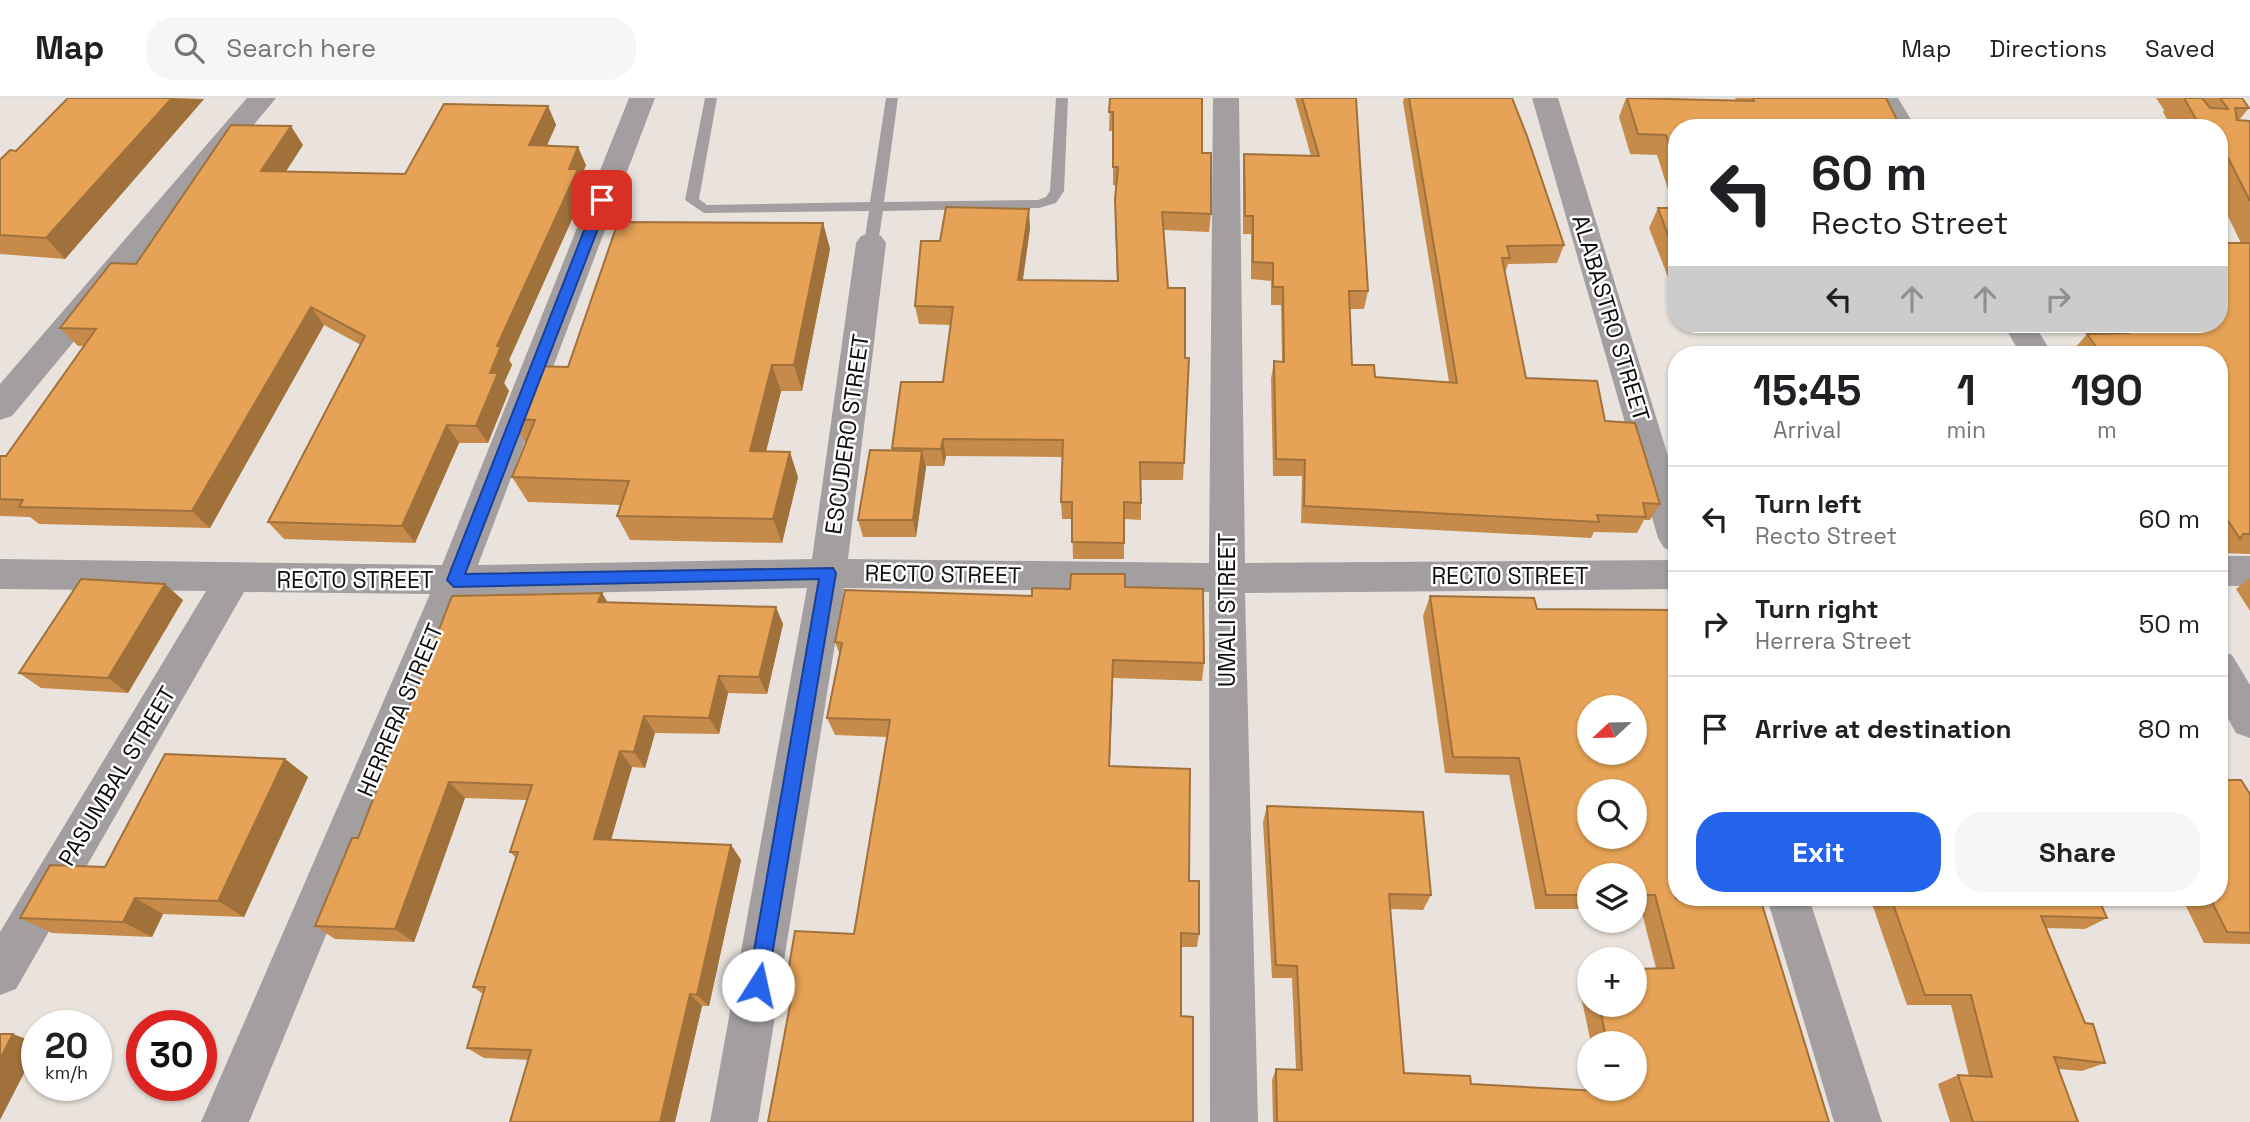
<!DOCTYPE html>
<meta charset="utf-8">
<style>
body{margin:0;font-family:"Space Grotesk",sans-serif;background:#f6f6f6;color:#202124;height:100vh;display:flex;flex-direction:column;font-size:26px;white-space:nowrap}
*{box-sizing:border-box;margin:0}
p{font-size:23px;color:#757577}
.icon{flex:none;width:38px;height:38px;fill:none;stroke:currentColor;stroke-width:2;stroke-linecap:round;stroke-linejoin:round}
.map{position:relative;flex:1;overflow:hidden}
.drawer{position:absolute;left:1668px;top:248px;width:560px;height:560px;display:flex;flex-direction:column;background:#fff;border-radius:28px;box-shadow:0 2px 5px #0004}
.drawer>*{flex:none}
.guide{position:absolute;left:1668px;top:21px;width:560px;height:214px;border-radius:28px;box-shadow:0 2px 5px #0004;background:#fff;color:#202124;overflow:hidden}
.needle{width:46px;rotate:248deg}
.controls{position:absolute;left:1577px;top:597px;display:grid;gap:14px}
.controls a{display:grid;place-items:center;width:70px;height:70px;border-radius:50%;background:#fff;box-shadow:0 2px 5px #0004;font-size:35px}
.speed{position:absolute;left:21px;top:912px;display:flex;gap:14px;font-size:35px;font-weight:700;text-align:center}
.speed>*{display:grid;place-content:center;width:91px;height:91px;border-radius:50%;background:#fff;box-shadow:0 2px 5px #0004;line-height:1}
.speed small{font-size:18px;font-weight:400}
.speed .limit{border:10px solid #d22;background:#fff;color:#111}
.pin{position:absolute;display:grid;place-items:center;width:60px;height:60px;color:#fff;margin:-30px;border-radius:14px;box-shadow:0 4px 10px #0006}
.me{position:absolute;width:77px;margin:-38px;rotate:10deg;stroke-linejoin:round;filter:drop-shadow(0 0 5px #0008)}
.turn{display:flex;align-items:center;gap:24px;height:147px;padding:0 28px;font-size:32px}
.turn .icon{width:91px;height:91px;stroke-width:2.5}
.turn b{display:block;font-size:49px;line-height:60px}
.lanes{display:flex;align-items:center;height:66px;padding:0 28px;background:#0003;justify-content:center;gap:35px;direction:ltr}
.lanes .off{opacity:.35}
.eta{display:flex;justify-content:space-evenly;align-items:center;height:119px;text-align:center}
.eta b{font-size:42px;font-weight:600;line-height:49px}
.button{display:flex;gap:14px;margin-top:auto;padding:14px 28px}
.button a{flex:1;height:80px;border-radius:28px;background:#2563eb;color:#fff;font-size:28px;font-weight:600;line-height:80px;text-align:center}
.button a+a{background:#f6f6f6;color:#202124}
ul{padding:0;list-style:none}
li{display:flex;align-items:center;gap:21px;height:105px;padding:0 28px;border-top:2px solid #e0e0e0}
li div{flex:1}
li b{display:block;font-size:26px}
li em{font-style:normal}
header{display:flex;align-items:center;gap:42px;box-sizing:border-box;height:98px;padding:0 35px;background:#fff;border-bottom:2px solid #e0e0e0}
header strong{font-size:33px}
nav{display:flex;gap:38px;margin-inline-start:auto;font-size:24px}
.search{width:490px;height:63px;background:#f6f6f6;display:flex;align-items:center;gap:18px;box-sizing:border-box;padding:0 24px;border-radius:28px;color:#757577;font-size:26px}
.map>svg:first-child{display:block}
</style>
<header>
<strong>Map</strong>
<div class="search"><svg class="icon" aria-label="search" viewBox="0 0 24 24"><circle cx="10" cy="10" r="6"/><path d="M15 15l6 6"/></svg>Search here</div>
<nav><a>Map</a><a>Directions</a><a>Saved</a></nav>
</header>
<div class="map">
<svg width="2250" height="1024" viewBox="0 0 2250 1024">
<rect width="100%" height="100%" fill="#eae3dd"/>
<g fill="none" stroke-linecap="round" stroke-linejoin="round">
<polygon fill="#a39fa0" fill-rule="evenodd" points="705,0 717,0 699,101 707,107 870,104 886,0 898,0 884,104 1038,102 1046,99 1050,93 1056,0 1068,0 1064,93 1056,105 1039,110 883,113 878,145 871,150 864,145 869,113 704,115 685,102"/>
<g fill="#a39fa0" fill-rule="evenodd">
<polygon points="629,0 655,0 478,467 812,461 856,145 861,138 871,135 881,138 886,145 848,461 1209,465 1213,0 1239,0 1245,465 1676,462 1676,491 1245,495 1258,1024 1210,1024 1209,494 844,490 758,1024 710,1024 807,490 466,497 249,1024 201,1024 430,496 244,494 16,891 0,897 0,834 206,493 0,491 0,461 442,467"/>
<polygon points="1532,0 1558,0 1676,384 1676,454 1664,450 1658,440"/>
<polygon points="1872,0 1898,0 1916,30 1889,30"/>
<polygon points="2003,226 2034,226 2053,257 2021,257"/>
<rect x="2219" y="458" width="31" height="30"/>
<polygon points="2219,552 2232,557 2250,587 2250,640 2236,635 2219,604"/>
<polygon points="1767,800 1809,800 1882,1024 1834,1024"/>
</g>
<polygon fill="#a39fa0" fill-rule="evenodd" points="247,0 276,0 12,318 0,322 0,286"/>
</g>
<g fill="#c68b4a">
<polygon points="68,0 204,1 65,161 0,156 0,62 16,53"/>
<polygon points="1110,0 1202,55 1211,116 1209,134 1164,132 1168,190 1185,260 1189,260 1183,382 1141,382 1141,422 1124,421 1124,461 1073,461 1072,421 1062,421 1061,404 1062,359 946,358 944,368 926,368 916,439 863,439 858,422 892,352 892,350 943,284 951,227 919,226 915,208 940,143 1030,130 1023,182 1117,183 1115,121 1115,102 1116,88 1113,87 1113,33 1109,33"/>
<polygon points="1295,0 1356,0 1368,193 1364,211 1350,211 1352,267 1375,279 1449,284 1403,4 1404,0 1512,0 1564,147 1557,165 1508,166 1505,175 1526,280 1605,323 1660,406 1650,422 1644,422 1637,435 1594,434 1591,440 1301,425 1302,378 1273,378 1271,281 1274,263 1282,263 1281,207 1271,207 1271,183 1251,181 1251,136 1243,136 1243,74 1244,56 1311,58"/>
<polygon points="1626,0 1736,2 1735,0 1886,0 1676,30 1676,179 1668,179 1649,130 1658,110 1674,110 1657,57 1630,56 1619,19"/>
<polygon points="2156,0 2242,0 2249,10 2239,22 2250,23 2250,456 2222,455 2219,458 2219,257 2069,257 2087,236 2097,236 2090,226 2219,226 2241,145 2219,100 2219,30 2172,30 2163,14 2164,12"/>
<polygon points="548,8 556,27 547,48 586,67 581,79 586,90 509,262 512,267 504,285 509,293 488,345 459,345 415,445 284,441 268,424 361,247 324,227 210,430 39,426 30,419 0,418 0,358 6,358 84,248 78,248 60,230 136,166 303,47 285,74 405,76"/>
<polygon points="823,125 830,151 802,293 781,293 766,353 798,379 782,445 630,442 617,418 620,407 528,404 512,379 526,345 511,321 568,269"/>
<polygon points="1676,351 1676,377 1671,360"/>
<polygon points="2250,480 2250,513 2236,491"/>
<polygon points="1125,489 1204,565 1202,583 1113,580 1110,668 1189,783 1199,836 1197,849 1181,849 792,895 786,886 854,836 887,639 835,637 827,620 840,557 835,544 1032,498 1070,491"/>
<polygon points="602,495 607,504 783,526 767,596 728,595 719,636 655,635 645,670 632,669 611,742 731,747 741,762 709,908 702,908 675,1024 510,1024 529,962 484,960 467,950 483,896 473,889 516,760 510,754 527,702 465,700 414,844 335,841 315,828 358,740"/>
<polygon points="1430,498 1537,511 1676,800 1829,1024 1273,1024 1272,982 1276,971 1296,972 1292,880 1272,880 1263,724 1267,708 1431,797 1423,812 1390,811 1404,975 1471,986 1601,993 1600,990 1634,990 1634,945 1591,945 1578,884 1589,873 1589,906 1634,906 1656,870 1641,811 1634,811 1634,777 1589,777 1589,811 1535,811 1509,677 1445,675 1423,518"/>
<polygon points="183,502 128,595 41,590 19,575"/>
<polygon points="285,661 308,679 244,819 163,816 152,839 52,835 20,820"/>
<polygon points="2250,696 2250,846 2204,845 2182,800 2219,800"/>
<polygon points="1870,800 2098,800 2107,820 2085,831 2046,830 2085,925 2105,965 2082,973 2059,971 2077,1024 1950,1024 1938,986 1958,977 1969,978 1951,907 1907,907"/>
</g>
<g fill="#a1713c">
<polygon points="172,0 204,1 65,161 46,140"/>
<polygon points="548,8 556,27 538,66 529,47"/>
<polygon points="291,28 303,47 274,92 261,73"/>
<polygon points="578,49 586,67 581,79 586,90 509,262 512,267 504,285 509,293 488,345 476,328 497,248"/>
<polygon points="1029,111 1030,130 1020,200 1018,182"/>
<polygon points="823,125 830,151 802,293 794,267"/>
<polygon points="311,209 324,227 210,430 192,413"/>
<polygon points="772,267 781,293 760,378 750,353"/>
<polygon points="447,327 459,345 415,445 402,428"/>
<polygon points="943,341 946,358 944,368 941,351"/>
<polygon points="922,353 926,370 916,439 913,422"/>
<polygon points="790,354 798,379 782,445 773,421"/>
<polygon points="165,486 183,502 128,595 108,580"/>
<polygon points="602,495 613,513 598,504"/>
<polygon points="776,509 783,526 767,596 759,579"/>
<polygon points="1113,562 1113,580 1109,685 1109,668"/>
<polygon points="719,578 728,595 719,636 709,620"/>
<polygon points="644,618 655,635 645,670 634,654"/>
<polygon points="620,653 632,669 607,756 594,741"/>
<polygon points="285,661 308,679 244,819 218,803"/>
<polygon points="449,684 465,700 414,844 395,831"/>
<polygon points="731,747 741,762 709,908 697,897"/>
<polygon points="135,800 163,816 152,839 123,824"/>
<polygon points="690,896 702,908 675,1024 660,1024"/>
<polygon points="13,936 37,945 37,950 0,1022 0,961"/>
</g>
<g fill="#e6a256" stroke="#a1713c" stroke-width="2" fill-rule="evenodd">
<polygon points="68,0 172,0 46,140 0,137 0,62 10,52 16,53"/>
<polygon points="1110,0 1202,0 1202,55 1211,55 1211,116 1162,114 1168,190 1185,190 1185,260 1189,260 1184,365 1140,364 1141,405 1124,404 1124,445 1072,444 1072,404 1061,404 1063,342 943,341 941,351 892,350 901,284 943,284 953,209 915,208 921,143 940,143 946,109 1029,111 1018,182 1118,183 1115,102 1118,69 1113,69 1113,14 1109,14"/>
<polygon points="1302,0 1356,0 1368,193 1349,193 1352,267 1374,267 1375,279 1457,285 1409,0 1512,0 1527,38 1564,147 1507,148 1510,160 1502,160 1526,280 1597,283 1605,323 1635,325 1660,406 1643,405 1646,419 1597,417 1599,424 1304,408 1305,362 1276,361 1274,263 1284,264 1283,189 1273,189 1273,165 1253,164 1253,118 1245,118 1244,56 1319,58"/>
<polygon points="1627,0 1754,3 1753,0 1886,0 1901,30 1676,30 1676,71 1666,37 1638,36"/>
<polygon points="2184,0 2202,0 2210,10 2228,11 2220,0 2242,0 2249,10 2235,10 2237,22 2250,23 2250,103 2219,42 2219,30 2201,30"/>
<polygon points="444,6 548,8 529,47 578,49 569,71 578,71 497,248 501,248 490,275 498,275 476,328 447,327 402,428 268,424 365,238 311,209 192,413 19,409 23,402 0,401 0,358 6,358 96,231 60,230 111,165 136,166 231,27 291,28 261,73 405,76"/>
<polygon points="1658,110 1676,110 1676,159"/>
<polygon points="618,124 823,125 794,267 772,267 750,353 790,354 773,421 617,418 629,383 512,379 535,322 511,321 532,268 568,269"/>
<polygon points="2219,145 2250,145 2250,436 2243,436 2240,441 2225,418 2219,418 2219,257 2102,257 2087,236 2129,235 2123,226 2219,226"/>
<polygon points="870,352 922,353 913,422 858,422"/>
<polygon points="1071,476 1125,476 1125,489 1203,491 1204,565 1113,562 1109,668 1190,671 1189,783 1199,783 1199,836 1181,835 1181,918 1193,919 1193,1024 768,1024 794,886 786,886 795,833 854,836 890,622 827,620 842,545 835,544 845,492 1032,498 1032,490 1070,491"/>
<polygon points="81,481 165,486 108,580 19,575"/>
<polygon points="602,495 598,504 776,509 759,579 719,578 709,620 644,618 634,654 620,653 594,741 731,747 697,897 690,896 660,1024 510,1024 531,952 467,950 485,889 473,889 518,754 510,754 532,687 449,684 395,831 315,828 352,740 358,740 452,498"/>
<path d="M 1430,498 L 1534,500 L 1537,511 L 1676,512 L 1676,800 L 1760,800 L 1829,1024 L 1277,1024 L 1276,971 L 1302,972 L 1297,868 L 1276,867 L 1267,708 L 1423,714 L 1431,797 L 1389,796 L 1404,975 L 1470,978 L 1471,986 L 1617,994 L 1617,990 L 1634,990 L 1634,945 L 1607,945 L 1599,906 L 1634,906 L 1634,871 L 1674,870 L 1655,797 L 1634,797 L 1634,777 L 1589,777 L 1589,797 L 1546,797 L 1519,660 L 1453,659 ZM 1589,609 L 1634,609 L 1634,654 L 1589,654 ZM 1589,693 L 1634,693 L 1634,738 L 1589,738 Z"/>
<polygon points="165,656 285,661 218,803 135,800 123,824 20,820 50,767 105,769"/>
<polygon points="2219,682 2241,682 2250,696 2250,835 2227,834 2210,800 2219,800"/>
<polygon points="1891,800 2098,800 2107,820 2041,818 2085,925 2093,926 2105,965 2054,959 2078,1024 1973,1024 1958,977 1992,979 1971,897 1925,897"/>
<polygon points="0,936 13,936 0,961"/>
</g>
<polygon fill="#2563eb" stroke="#184099" stroke-width="2" points="602,98 609,102 465,476 833,470 836,475 767,887 764,894 758,896 751,894 748,887 819,481 454,489 447,482 596,102"/>
<g text-anchor="middle" stroke-width="5" stroke-linejoin="round" paint-order="stroke">
<g font-size="23" fill="#0f0d0b" stroke="#fff">
<text transform="translate(1611 220) rotate(73)" y="8">ALABASTRO STREET</text>
<text transform="translate(847 336) rotate(-82)" y="8">ESCUDERO STREET</text>
<text transform="translate(943 476) rotate(1)" y="8">RECTO STREET</text>
<text x="1510" y="486">RECTO STREET</text>
<text x="355" y="490">RECTO STREET</text>
<text transform="translate(1227 512) rotate(-90)" y="8">UMALI STREET</text>
<text transform="translate(400 612) rotate(-67)" y="8">HERRERA STREET</text>
<text transform="translate(117 678) rotate(-59)" y="8">PASUMBAL STREET</text>
</g>
</g>
</svg>
<div class="controls">
<a><svg class="needle" viewBox="-14 -14 28 28"><path d="M0-13l5 13h-10z" fill="#e53935"/><path d="M0 13l5-13h-10z" fill="#757577"/></svg></a>
<a><svg class="icon" aria-label="search" viewBox="0 0 24 24"><circle cx="10" cy="10" r="6"/><path d="M15 15l6 6"/></svg></a>
<a><svg class="icon" aria-label="layers" viewBox="0 0 24 24"><path d="M12 4l9 5-9 5-9-5zM3 14l9 5 9-5"/></svg></a>
<a>+</a>
<a>−</a>
</div>
<div class="speed"><div>20<small>km/h</small></div><div class="limit">30</div></div>
<div class="pin" style="left:602px;top:102px;background:#d93025"><svg class="icon" aria-label="arrive" viewBox="0 0 24 24"><path d="M6 21V4h12l-3 4 3 4H6"/></svg></div>
<svg class="me" style="left:758px;top:887px" viewBox="-20 -20 40 40"><circle r="19" fill="#fff"/><path d="M0-13L10 11 0 6-10 11z" fill="#2563eb"/></svg>
<div class="guide">
<div class="turn"><svg class="icon" aria-label="left" viewBox="0 0 24 24"><path d="M17 20v-9H6M10 6l-5 5 5 5"/></svg><div><b>60 m</b>Recto Street</div></div>
<div class="lanes"><svg class="icon" aria-label="left" viewBox="0 0 24 24"><path d="M17 20v-9H6M10 6l-5 5 5 5"/></svg><svg class="icon off" aria-label="ahead" viewBox="0 0 24 24"><path d="M12 20V5M6 11l6-6 6 6"/></svg><svg class="icon off" aria-label="ahead" viewBox="0 0 24 24"><path d="M12 20V5M6 11l6-6 6 6"/></svg><svg class="icon off" aria-label="right" viewBox="0 0 24 24"><path d="M7 20v-9h11M14 6l5 5-5 5"/></svg></div>
</div>
<section class="drawer">
<div class="eta">
<div><b>15:45</b><p>Arrival</p></div>
<div><b>1</b><p>min</p></div>
<div><b>190</b><p>m</p></div>
</div>
<ul>
<li><svg class="icon" aria-label="left" viewBox="0 0 24 24"><path d="M17 20v-9H6M10 6l-5 5 5 5"/></svg><div><b>Turn left</b><p>Recto Street</p></div><em>60 m</em></li>
<li><svg class="icon" aria-label="right" viewBox="0 0 24 24"><path d="M7 20v-9h11M14 6l5 5-5 5"/></svg><div><b>Turn right</b><p>Herrera Street</p></div><em>50 m</em></li>
<li><svg class="icon" aria-label="arrive" viewBox="0 0 24 24"><path d="M6 21V4h12l-3 4 3 4H6"/></svg><div><b>Arrive at destination</b></div><em>80 m</em></li>
</ul>
<div class="button"><a>Exit</a><a>Share</a></div>
</section>
</div>
